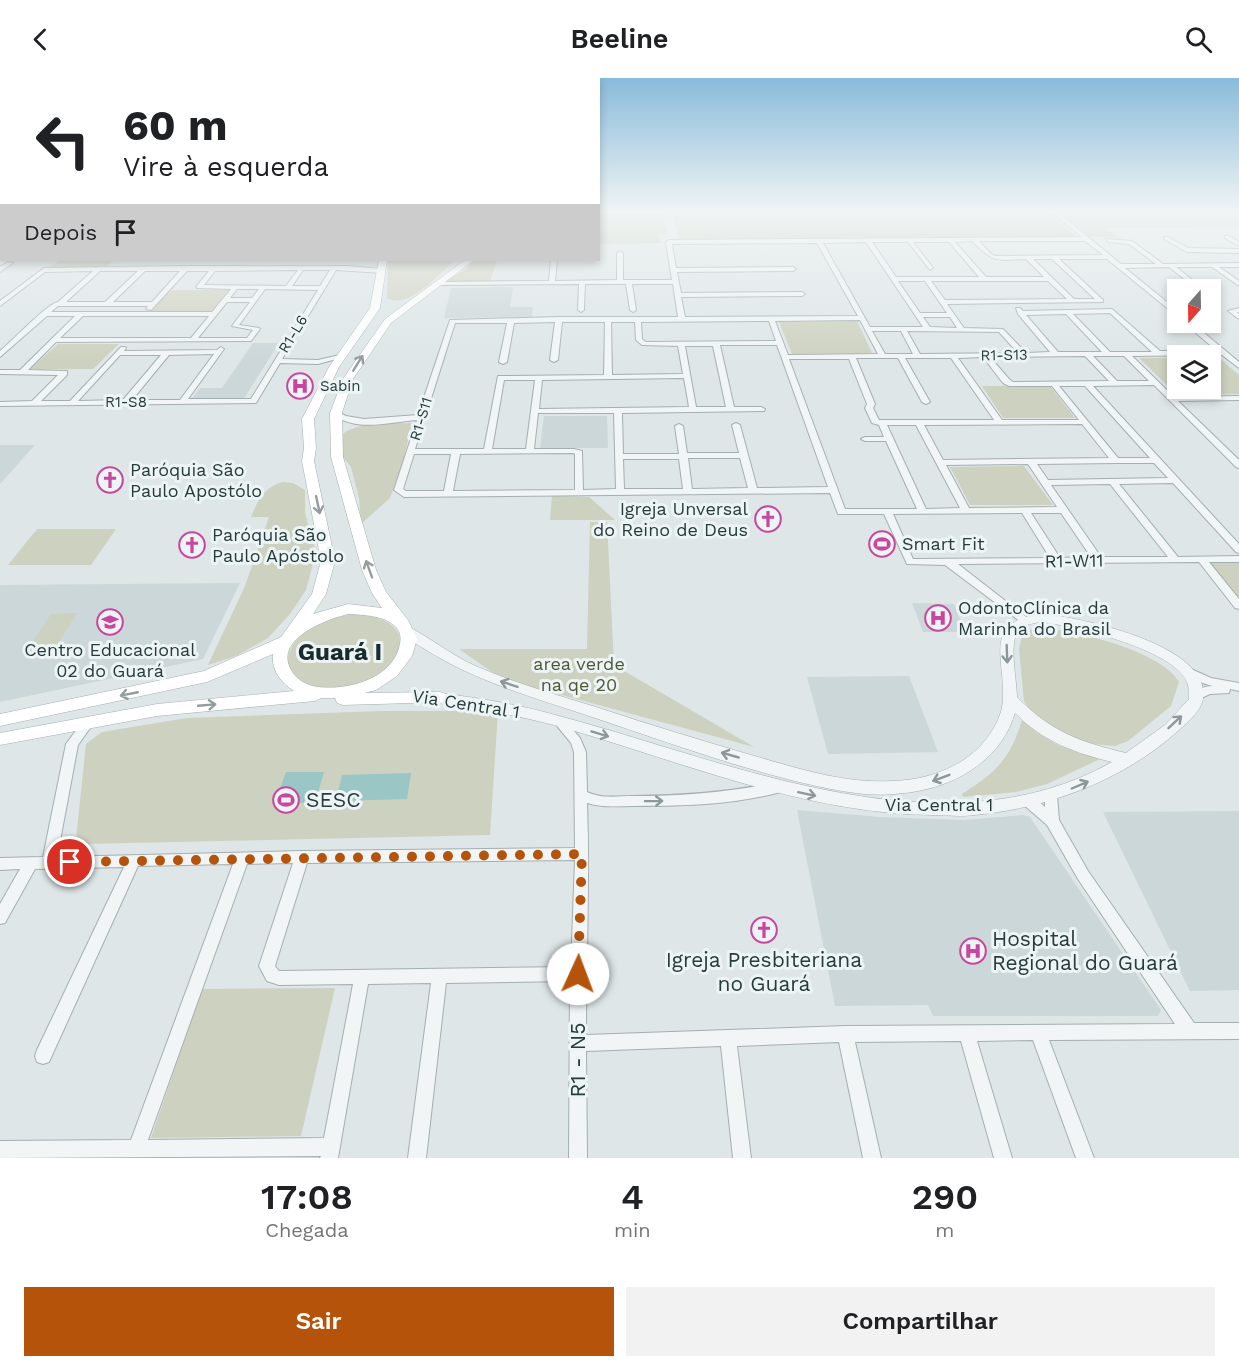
<!DOCTYPE html>
<html lang="pt">
<meta charset="utf-8">
<style>
body{margin:0;font-family:"Work Sans",sans-serif;background:#f2f2f2;color:#202124;height:100vh;display:flex;flex-direction:column;font-size:22px;white-space:nowrap}
*{box-sizing:border-box;margin:0}
p{font-size:20px;color:#757577}
.icon{flex:none;width:33px;height:33px;fill:none;stroke:currentColor;stroke-width:2;stroke-linecap:round;stroke-linejoin:round}
.map{position:relative;height:1080px;overflow:hidden}
.sheet{display:flex;flex-direction:column;background:#fff;flex:1}
.sheet>*{flex:none}
.guide{position:absolute;left:0px;top:0px;width:600px;height:183px;box-shadow:0 3px 9px #0003;background:#fff;color:#202124;overflow:hidden}
.needle{width:39px;rotate:200deg}
.fabs{position:absolute;left:1167px;top:201px;display:grid;gap:12px}
.fabs a{display:grid;place-items:center;width:54px;height:54px;border-radius:0px;background:#fff;box-shadow:0 3px 9px #0003;font-size:30px}
.pin{position:absolute;display:grid;place-items:center;width:51px;height:51px;color:#fff;margin:-26px;border:3px solid #fff;border-radius:50%;box-shadow:0 2px 6px #0007}
.me{position:absolute;width:66px;margin:-33px;rotate:2deg;stroke-linejoin:round;filter:drop-shadow(0 0 4px #0008)}
.turn{display:flex;align-items:center;gap:21px;height:126px;padding:0 24px;font-size:27px}
.turn .icon{width:78px;height:78px;stroke-width:2.5}
.turn b{display:block;font-size:42px;line-height:51px}
.then{display:flex;align-items:center;height:57px;padding:0 24px;background:#0003;gap:12px;font-size:22px}
.eta{display:flex;justify-content:space-evenly;align-items:center;height:102px;text-align:center}
.eta b{font-size:36px;font-weight:600;line-height:42px}
.action{display:flex;gap:12px;margin-top:auto;padding:12px 24px}
.action a{flex:1;height:69px;border-radius:0px;background:#b45309;color:#fff;font-size:24px;font-weight:600;line-height:69px;text-align:center}
.action a+a{background:#f2f2f2;color:#202124}
header{display:flex;justify-content:space-between;align-items:center;height:78px;padding:0 24px;background:#fff;font-size:27px;font-weight:600}
.map>svg:first-child{display:block}
</style>
<header><svg class="icon" aria-label="back" viewBox="0 0 24 24"><path d="M15 5l-7 7 7 7"/></svg>Beeline<svg class="icon" aria-label="search" viewBox="0 0 24 24"><circle cx="10" cy="10" r="6"/><path d="M15 15l6 6"/></svg></header>
<div class="map">
<svg width="1239" height="1080" viewBox="0 0 1239 1080">
<rect width="100%" height="100%" fill="#dee6e7"/>
<g fill="#ccd7d9">
<polygon points="513,209 510,229 533,229 532,239 444,240 451,210"/>
<polygon points="253,265 279,265 243,322 191,322 200,310 222,310"/>
<polygon points="544,338 607,338 608,370 540,370"/>
<polygon points="0,367 35,367 0,406"/>
<polygon points="240,505 203,581 0,624 0,507"/>
<polygon points="912,525 954,526 965,554 923,554"/>
<polygon points="909,598 938,674 828,676 807,599"/>
<polygon points="797,732 880,739 964,742 1023,737 1030,739 1161,932 1158,938 933,938 928,927 835,928"/>
<polygon points="1239,733 1239,912 1190,913 1103,734"/>
</g>
<g fill="#cdd1bf">
<polygon points="670,132 1043,132 1080,161 680,162"/>
<polygon points="1054,132 1239,132 1239,149 1105,150 1119,160 1086,158"/>
<polygon points="663,136 668,156 658,156 661,165 599,166 599,137"/>
<polygon points="60,182 114,182 106,189 49,190"/>
<path d="M 388,182 L 455,182 C 439,196 409,232 387,220 Z"/>
<polygon points="472,182 497,182 490,203 444,204 468,190"/>
<polygon points="170,212 228,212 210,234 150,234"/>
<polygon points="857,243 872,275 792,276 779,244"/>
<polygon points="58,266 119,266 93,291 30,291"/>
<polygon points="1211,279 1218,279 1239,297 1239,316 1177,317 1139,280 1177,280 1178,310 1210,310"/>
<polygon points="982,308 1050,308 1075,340 1003,340"/>
<path d="M 412,345 L 402,388 L 390,420 L 361,446 L 359,420 L 351,389 L 342,378 L 340,358 C 359,342 388,346 412,345 Z"/>
<polygon points="1024,388 1053,427 970,427 950,389"/>
<path d="M 283,404 L 293,405 L 305,412 L 305,435 L 316,474 L 306,512 L 290,536 L 268,560 L 236,578 L 208,587 L 245,508 L 269,439 L 251,439 C 258,422 264,409 283,404 Z"/>
<polygon points="552,418 589,419 615,442 550,442"/>
<polygon points="590,444 607,444 614,587 754,669 502,601 459,571 587,571"/>
<polygon points="37,451 116,451 91,487 8,487"/>
<polygon points="1239,484 1239,522 1208,485"/>
<polygon points="77,535 57,567 30,568 51,536"/>
<path d="M 362,536 C 383,540 407,548 399,575 C 395,585 385,592 377,597 C 362,607 342,611 324,610 C 290,607 274,580 303,556 C 319,542 340,536 362,536 Z"/>
<path d="M 1035,549 C 1072,552 1159,571 1179,604 L 1171,628 L 1128,663 L 1115,668 L 1081,665 L 1033,637 L 1024,623 L 1019,571 L 1022,558 Z"/>
<polygon points="382,633 498,633 490,757 83,766 76,761 86,666 102,654 187,640"/>
<path d="M 1022,642 C 1046,664 1071,675 1102,680 L 1047,706 L 1016,714 L 963,719 L 962,716 C 996,694 1010,682 1022,642 Z"/>
<polygon points="335,910 301,1058 151,1060 202,911"/>
</g>
<g fill="#9ac6c6">
<polygon points="286,694 324,694 315,725 275,725"/>
<polygon points="411,695 407,721 336,723 342,697"/>
</g>
<g fill="none" stroke-linecap="round" stroke-linejoin="round">
<g stroke="#a4afb1" stroke-width="2">
<g id="minor">
<path d="M 1049,132 L 1055,132 L 1121,186 L 1156,186 L 1129,166 L 1108,164 L 1106,161 L 1132,163 L 1163,186 L 1239,185 L 1239,189 L 1219,189 L 1239,203 L 1239,208 L 1212,189 L 1176,189 L 1205,212 L 1198,212 L 1169,189 L 1125,190 L 1178,233 L 1178,239 L 1107,181 L 1059,181 L 1103,222 L 1103,224 L 947,226 L 964,250 L 1003,251 L 1026,275 L 1050,274 L 1018,236 L 1016,230 L 1020,230 L 1023,233 L 1112,231 L 1160,273 L 1217,273 L 1183,244 L 1191,244 L 1239,284 L 1239,290 L 1222,277 L 1132,278 L 1174,319 L 1239,318 L 1239,322 L 1178,323 L 1239,382 L 1239,390 L 1236,389 L 1154,307 L 1093,308 L 1239,466 L 1239,475 L 1236,474 L 1173,405 L 1119,406 L 1178,479 L 1239,478 L 1239,484 L 1209,484 L 1239,521 L 1239,531 L 1235,530 L 1199,484 L 958,486 L 1030,542 L 1029,544 L 1021,544 L 945,487 L 907,486 L 884,436 L 838,436 L 830,415 L 404,419 L 394,412 L 417,342 C 391,344 353,355 332,335 L 336,333 L 346,338 L 364,341 L 418,337 L 450,242 L 559,239 L 678,239 L 673,206 L 632,206 L 636,232 L 633,234 L 630,232 L 626,206 L 585,206 L 584,232 L 581,234 L 578,232 L 579,206 L 439,207 L 436,205 L 437,204 L 549,203 L 551,182 L 557,182 L 555,203 L 617,202 L 617,175 L 620,173 L 623,175 L 623,202 L 672,202 L 666,164 L 669,162 L 1082,159 ZM 972,163 C 995,186 996,182 1026,181 L 1044,199 L 986,199 L 955,164 ZM 979,163 L 1085,163 L 1103,177 L 996,178 L 991,176 ZM 866,164 L 923,249 L 870,249 L 823,165 ZM 872,164 L 908,164 L 930,192 L 933,190 L 913,164 L 949,164 L 979,199 L 896,199 ZM 817,165 L 858,238 L 685,239 L 681,219 L 802,218 L 805,216 L 802,214 L 681,215 L 677,194 L 793,193 L 796,191 L 793,189 L 676,190 L 672,166 ZM 1033,181 L 1052,181 L 1095,221 L 1074,221 ZM 898,203 L 925,203 L 947,235 L 920,235 ZM 931,203 L 1048,203 L 1067,221 L 945,222 ZM 1110,235 L 1152,274 L 1110,274 L 1073,236 ZM 1066,236 L 1102,274 L 1058,274 L 1026,237 ZM 923,239 L 950,239 L 957,250 L 930,249 ZM 860,242 L 878,276 L 788,277 L 775,243 ZM 769,243 L 776,263 L 646,264 L 642,261 L 641,244 ZM 555,244 L 550,282 L 554,284 L 558,282 L 562,244 L 605,244 L 604,297 L 498,298 L 484,371 L 415,371 L 455,245 L 507,245 L 499,284 L 503,286 L 507,284 L 514,245 ZM 611,244 L 635,244 L 636,262 L 642,267 L 678,268 L 683,296 L 612,297 ZM 872,253 L 901,253 L 913,276 L 885,276 ZM 907,253 L 999,254 L 1018,275 L 920,276 ZM 720,267 L 777,267 L 828,409 L 757,410 L 740,347 L 736,345 L 732,347 L 739,375 L 687,375 L 683,348 L 679,346 L 675,348 L 679,376 L 623,376 L 622,335 L 764,333 L 765,331 L 761,329 L 734,329 ZM 685,268 L 713,268 L 726,329 L 696,329 ZM 1085,278 L 1109,303 L 1013,304 L 1009,301 L 990,279 ZM 1093,278 L 1124,278 L 1149,303 L 1117,303 ZM 983,279 L 1003,305 L 1009,308 L 1052,308 L 1079,342 L 1002,342 L 958,280 ZM 856,280 L 898,280 L 922,324 L 926,326 L 930,324 L 905,280 L 951,280 L 994,342 L 879,342 L 873,330 L 875,326 ZM 789,281 L 849,281 L 867,326 L 865,330 L 872,345 L 879,347 L 884,359 L 865,359 L 861,361 L 865,363 L 886,363 L 917,431 L 845,431 ZM 684,300 L 689,329 L 539,331 L 542,302 ZM 504,302 L 535,302 L 526,371 L 492,371 ZM 1059,308 L 1085,308 L 1150,380 L 1118,380 ZM 538,335 L 614,335 L 616,411 L 583,412 L 582,373 L 574,371 L 534,371 ZM 1082,346 L 1109,380 L 943,382 L 924,347 ZM 887,347 L 916,347 L 960,430 L 926,431 ZM 573,375 L 575,376 L 575,412 L 453,413 L 460,376 ZM 414,376 L 451,376 L 444,413 L 406,413 L 403,411 ZM 688,380 L 740,380 L 748,410 L 692,411 ZM 623,381 L 679,381 L 683,411 L 624,411 ZM 1118,385 L 1154,385 L 1168,400 L 1048,402 L 1037,386 ZM 1028,386 L 1057,429 L 969,430 L 946,387 ZM 1110,406 L 1168,479 L 1101,479 L 1051,407 ZM 1022,435 L 1050,480 L 913,481 L 893,436 ZM 1031,435 L 1061,435 L 1091,479 L 1060,480 Z"/>
<polygon points="1225,158 1229,158 1239,164 1239,168 1225,160"/>
<polygon points="1164,159 1168,159 1188,170 1239,171 1239,175 1187,174 1164,161"/>
<polygon points="8,184 13,185 0,194 0,189"/>
<path d="M 186,188 L 348,188 L 382,191 L 385,193 L 382,195 L 336,192 L 282,281 L 318,282 L 340,277 L 344,279 L 318,286 L 280,285 L 256,325 L 0,328 L 0,324 L 32,323 L 58,297 L 0,296 L 0,292 L 20,292 L 75,238 L 47,238 L 0,279 L 0,273 C 11,264 48,225 58,224 L 93,193 L 45,194 L 0,228 L 0,223 L 44,190 ZM 298,192 L 286,208 L 204,207 L 215,193 ZM 303,192 L 330,192 L 320,208 L 292,208 ZM 100,193 L 138,193 L 105,224 L 66,224 ZM 145,193 L 180,193 L 152,224 L 113,224 ZM 187,193 L 209,193 L 196,209 L 197,210 L 231,211 L 212,234 L 51,234 L 58,228 L 148,228 L 146,231 L 151,232 ZM 237,211 L 259,211 L 252,220 L 230,220 ZM 265,211 L 318,212 L 251,321 L 188,321 L 224,271 L 221,269 L 217,272 L 124,273 L 126,270 L 125,269 L 121,269 L 70,323 L 41,323 L 67,297 L 67,293 L 28,292 L 56,264 L 251,263 L 260,251 L 259,250 L 239,247 ZM 227,224 L 250,224 L 232,248 L 253,252 L 247,260 L 198,260 ZM 83,238 L 209,238 L 191,260 L 60,260 ZM 214,276 L 180,322 L 132,322 L 169,277 ZM 120,277 L 161,277 L 123,322 L 78,323 Z"/>
<polygon points="1210,216 1217,220 1217,222 1210,221"/>
<polygon points="1239,230 1239,234 1237,234 1239,236 1239,241 1228,233"/>
<path d="M 1191,591 L 1211,600 L 1239,605 L 1239,613 L 1230,611 L 1229,615 L 1210,616 L 1197,622 L 1193,621 L 1191,618 C 1196,611 1206,608 1213,608 C 1204,606 1192,602 1185,595 L 1187,592 Z"/>
<path d="M 559,639 L 563,640 L 580,660 L 586,674 L 587,714 C 601,721 618,718 633,718 C 682,718 730,714 779,704 L 784,705 L 785,709 L 784,713 C 737,727 682,728 634,728 C 618,728 603,730 587,725 C 590,802 586,879 586,957 L 845,948 L 1175,946 L 1078,801 L 1047,747 L 1025,728 L 1024,724 L 1025,720 C 1034,718 1039,724 1045,729 L 1045,717 L 1046,713 L 1051,712 L 1056,713 L 1057,717 L 1059,742 L 1088,793 L 1194,945 L 1239,945 L 1239,961 L 1049,962 L 1094,1080 L 1076,1080 L 1033,962 L 977,963 L 1012,1080 L 994,1080 L 961,963 L 855,964 L 881,1080 L 863,1080 L 839,964 L 737,968 L 751,1080 L 733,1080 L 721,968 L 586,973 L 587,1080 L 569,1080 L 570,903 L 446,905 L 426,1080 L 408,1080 L 431,905 L 368,906 L 338,1080 L 320,1080 L 321,1078 L 0,1080 L 0,1063 L 131,1062 L 233,786 L 138,788 L 49,984 L 43,986 L 37,984 L 35,978 L 37,972 L 124,789 L 35,791 L 5,845 L 0,846 L 0,826 L 20,791 L 0,792 L 0,780 L 43,779 L 66,666 L 83,643 L 91,643 L 93,646 L 78,667 L 57,779 L 302,773 L 575,770 L 574,674 L 571,665 L 553,643 L 555,640 ZM 575,782 L 571,889 L 279,893 L 275,888 L 307,785 ZM 293,785 L 259,888 L 267,903 L 279,907 L 353,906 L 324,1060 L 148,1062 L 247,786 Z"/>
</g>
</g>
<g stroke="#a4afb1" stroke-width="1">
<path id="tertiary" d="M 1042,536 C 1079,539 1211,567 1203,620 C 1202,632 1188,644 1179,652 C 1124,702 1049,730 975,737 C 961,739 947,737 934,737 C 805,736 683,684 561,649 C 518,637 474,630 430,624 L 425,623 L 423,619 L 425,615 L 430,614 C 474,619 517,626 559,638 C 729,683 942,780 1112,684 C 1075,675 1042,663 1015,635 C 999,688 946,713 894,716 C 873,718 852,715 831,711 C 754,696 670,665 595,640 C 536,620 476,604 423,570 C 416,565 406,561 401,554 L 408,550 L 413,551 C 431,561 448,574 467,584 C 509,604 555,616 599,630 C 650,647 700,662 751,677 C 797,690 844,706 893,703 C 925,702 960,691 982,666 C 993,654 1002,638 1003,622 C 1005,579 982,543 1042,536 ZM 1042,544 C 1074,548 1179,572 1188,607 C 1189,611 1188,617 1189,621 L 1165,647 L 1126,675 C 1080,664 1051,654 1017,619 C 1017,603 1008,564 1019,552 C 1025,546 1034,545 1042,544 Z"/>
</g>
<g stroke="#a4afb1" stroke-width="1">
<path id="secondary" d="M 379,182 L 387,182 L 380,230 L 339,289 L 314,341 L 316,370 L 314,383 L 335,483 L 326,516 L 313,536 L 348,526 L 382,530 L 372,515 L 362,492 L 331,379 L 330,335 L 343,301 L 385,241 L 465,182 L 474,182 L 391,245 L 353,301 L 342,335 L 343,379 L 376,492 L 386,514 L 408,542 L 417,561 L 412,578 L 397,598 L 376,612 L 364,615 L 440,614 L 446,616 L 448,620 L 446,624 L 343,627 L 337,625 L 335,620 L 321,620 L 315,623 L 157,638 L 0,667 L 0,655 L 157,626 L 294,613 C 281,605 271,592 273,576 L 207,604 L 0,648 L 0,636 L 204,593 L 281,559 L 312,516 L 321,483 L 302,383 L 304,370 L 302,341 L 329,289 L 370,230 ZM 348,536 C 363,537 385,537 396,549 C 402,555 401,563 399,570 C 390,603 342,614 313,608 C 304,606 295,600 291,592 C 273,561 327,541 348,536 Z"/>
</g>
<use href="#minor" fill="#f1f5f6" fill-rule="evenodd"/>
<use href="#tertiary" fill="#f1f5f6" fill-rule="evenodd"/>
<use href="#secondary" fill="#fff" fill-rule="evenodd"/>
</g>
<defs><path id="oneway-shaft" d="M-6 0H5M1.5-3L5.5 0L1.5 3" fill="none" stroke-width="1.6" stroke-linecap="round" stroke-linejoin="round" transform="scale(1.5)"/></defs>
<g stroke="#949d9e">
<use href="#oneway-shaft" transform="translate(358 285) rotate(-58)"/>
<use href="#oneway-shaft" transform="translate(318 427) rotate(78)"/>
<use href="#oneway-shaft" transform="translate(369 491) rotate(-110)"/>
<use href="#oneway-shaft" transform="translate(129 616) rotate(169)"/>
<use href="#oneway-shaft" transform="translate(207 627) rotate(-5)"/>
</g>
<g stroke="#8c989a">
<use href="#oneway-shaft" transform="translate(1007 576) rotate(88)"/>
<use href="#oneway-shaft" transform="translate(509 606) rotate(-162)"/>
<use href="#oneway-shaft" transform="translate(1175 644) rotate(-43)"/>
<use href="#oneway-shaft" transform="translate(600 656) rotate(17)"/>
<use href="#oneway-shaft" transform="translate(730 677) rotate(-164)"/>
<use href="#oneway-shaft" transform="translate(941 700) rotate(159)"/>
<use href="#oneway-shaft" transform="translate(1080 707) rotate(-23)"/>
<use href="#oneway-shaft" transform="translate(807 716) rotate(12)"/>
<use href="#oneway-shaft" transform="translate(654 723) rotate(-1)"/>
</g>
<linearGradient id="sky" x2="0" y2="1"><stop stop-color="#89bbda"/><stop offset="0.47" stop-color="#f0f4f4"/><stop offset="1" stop-color="#f0f4f4" stop-opacity="0"/></linearGradient>
<rect width="1239" height="283" fill="url(#sky)"/>
<g fill="none" stroke-linecap="round" stroke-linejoin="round">
<polyline stroke="#b45309" stroke-width="10" stroke-dasharray="0 18" points="70,784 582,776 578,896"/>
</g>
<defs>
<g id="hospital-ring" transform="scale(1.35)"><circle r="9.5" fill="#edf4f5" stroke="#c9469f" stroke-width="1.5"/><path d="M-5-5h3v3.5h4V-5h3V5h-3V1.5h-4V5h-3Z" fill="#c9469f"/></g>
<g id="church-ring" transform="scale(1.35)"><circle r="9.5" fill="#edf4f5" stroke="#c9469f" stroke-width="1.5"/><path d="M-1.2-6h2.4v3.5h3.3v2.4h-3.3V6h-2.4V-.1h-3.3v-2.4h3.3Z" fill="#c9469f"/></g>
<g id="stadium-ring" transform="scale(1.35)"><circle r="9.5" fill="#edf4f5" stroke="#c9469f" stroke-width="1.5"/><path d="M0-5a6.5 5 0 1 0 0 10a6.5 5 0 1 0 0-10ZM-3.5-1.8h7v3.6h-7Z" fill="#c9469f"/></g>
<g id="school-ring" transform="scale(1.35)"><circle r="9.5" fill="#edf4f5" stroke="#c9469f" stroke-width="1.5"/><path d="M0-5L7-2L0 1L-7-2ZM-4 1L0 2.5L4 1V4Q0 6-4 4Z" fill="#c9469f"/></g>
</defs>
<g fill-rule="evenodd">
<use href="#hospital-ring" x="300" y="308"/>
<use href="#church-ring" x="110" y="402"/>
<use href="#church-ring" x="768" y="441"/>
<use href="#stadium-ring" x="882" y="466"/>
<use href="#church-ring" x="192" y="467"/>
<use href="#hospital-ring" x="938" y="540"/>
<use href="#school-ring" x="110" y="544"/>
<use href="#stadium-ring" x="286" y="722"/>
<use href="#church-ring" x="764" y="852"/>
<use href="#hospital-ring" x="973" y="873"/>
</g>
<g text-anchor="middle" stroke-width="6" stroke-linejoin="round" paint-order="stroke">
<g font-size="15" fill="#283b3d" stroke="#edf4f5">
<text transform="translate(293 256) rotate(-59)" y="5">R1-L6</text>
<text transform="translate(1004 277) rotate(-1)" y="5">R1-S13</text>
<text x="126" y="329">R1-S8</text>
<text transform="translate(421 341) rotate(-73)" y="5">R1-S11</text>
</g>
<g font-size="15" fill="#283b3d" stroke="#edf4f5" text-anchor="start">
<text x="320" y="313">Sabin</text>
</g>
<g font-size="18" fill="#283b3d" stroke="#edf4f5" text-anchor="start">
<text x="130" y="398">Paróquia São<tspan x="130" dy="21">Paulo Apostólo</tspan></text>
<text x="748" y="437" text-anchor="end">Igreja Unversal<tspan x="748" dy="21">do Reino de Deus</tspan></text>
<text x="212" y="463">Paróquia São<tspan x="212" dy="21">Paulo Apóstolo</tspan></text>
<text x="902" y="472">Smart Fit</text>
<text x="958" y="536">OdontoClínica da<tspan x="958" dy="21">Marinha do Brasil</tspan></text>
<text x="110" y="578" text-anchor="middle">Centro Educacional<tspan x="110" dy="21">02 do Guará</tspan></text>
</g>
<g font-size="18" fill="#283b3d" stroke="#edf4f5">
<text transform="translate(1074 483) rotate(-1)" y="6">R1-W11</text>
<text transform="translate(466 626) rotate(9)" y="6">Via Central 1</text>
<text x="939" y="733">Via Central 1</text>
</g>
<g font-size="18" fill="#4f5936" stroke="#edf4f5">
<text x="579" y="592">area verde<tspan x="579" dy="21">na qe 20</tspan></text>
</g>
<g font-size="21" fill="#283b3d" stroke="#edf4f5" text-anchor="start">
<text x="306" y="729">SESC</text>
<text x="992" y="868">Hospital<tspan x="992" dy="24">Regional do Guará</tspan></text>
<text x="764" y="889" text-anchor="middle">Igreja Presbiteriana<tspan x="764" dy="24">no Guará</tspan></text>
</g>
<g font-size="21" fill="#283b3d" stroke="#edf4f5">
<text transform="translate(578 982) rotate(-90)" y="7">R1 - N5</text>
</g>
<g font-size="24" font-weight="bold" fill="#1a2b2e" stroke="#edf4f5">
<text x="340" y="582">Guará I</text>
</g>
</g>
</svg>
<div class="fabs">
<a><svg class="needle" viewBox="-14 -14 28 28"><path d="M0-13l5 13h-10z" fill="#e53935"/><path d="M0 13l5-13h-10z" fill="#757577"/></svg></a>
<a><svg class="icon" aria-label="layers" viewBox="0 0 24 24"><path d="M12 4l9 5-9 5-9-5zM3 14l9 5 9-5"/></svg></a>
</div>
<div class="pin" style="left:70px;top:784px;background:#d93025"><svg class="icon" aria-label="arrive" viewBox="0 0 24 24"><path d="M6 21V4h12l-3 4 3 4H6"/></svg></div>
<svg class="me" style="left:578px;top:896px" viewBox="-20 -20 40 40"><circle r="19" fill="#fff"/><path d="M0-13L10 11 0 6-10 11z" fill="#b45309"/></svg>
<div class="guide">
<div class="turn"><svg class="icon" aria-label="left" viewBox="0 0 24 24"><path d="M17 20v-9H6M10 6l-5 5 5 5"/></svg><div><b>60 m</b>Vire à esquerda</div></div>
<div class="then">Depois<svg class="icon" aria-label="arrive" viewBox="0 0 24 24"><path d="M6 21V4h12l-3 4 3 4H6"/></svg></div>
</div>
</div>
<section class="sheet">
<div class="eta">
<div><b>17:08</b><p>Chegada</p></div>
<div><b>4</b><p>min</p></div>
<div><b>290</b><p>m</p></div>
</div>
<div class="action"><a>Sair</a><a>Compartilhar</a></div>
</section>
